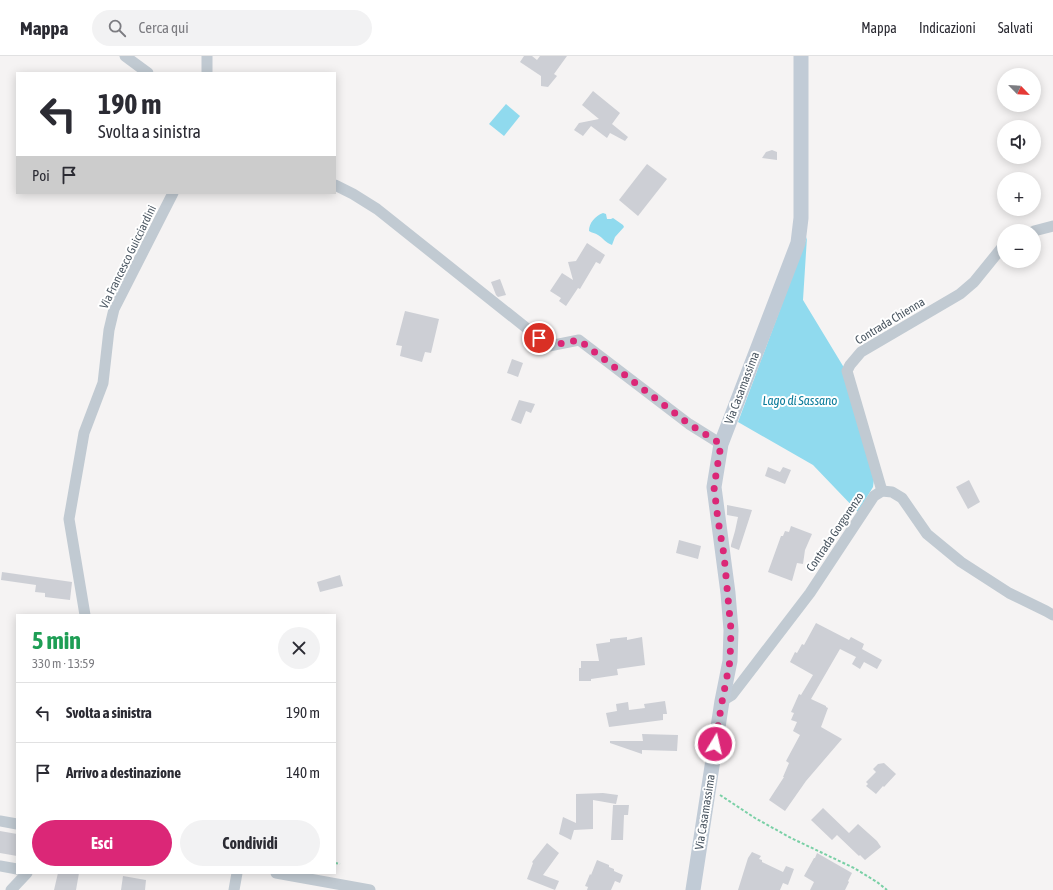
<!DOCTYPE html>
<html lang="it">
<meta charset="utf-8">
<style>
body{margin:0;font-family:"Asap Condensed",sans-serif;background:#f2f2f3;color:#2b2b33;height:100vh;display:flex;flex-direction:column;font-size:15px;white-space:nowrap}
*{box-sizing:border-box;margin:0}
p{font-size:13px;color:#7c7c81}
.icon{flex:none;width:22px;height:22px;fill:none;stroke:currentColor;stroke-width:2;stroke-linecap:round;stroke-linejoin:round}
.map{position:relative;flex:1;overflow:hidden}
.details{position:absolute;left:16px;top:558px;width:320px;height:260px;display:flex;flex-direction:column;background:#fff;border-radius:0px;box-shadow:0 2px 10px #0003}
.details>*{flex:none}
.banner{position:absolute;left:16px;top:16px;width:320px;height:122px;border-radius:0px;box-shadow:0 2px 10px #0003;background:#fff;color:#2b2b33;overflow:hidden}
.needle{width:26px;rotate:115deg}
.controls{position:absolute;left:997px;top:12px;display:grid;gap:8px}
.controls a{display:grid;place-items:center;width:44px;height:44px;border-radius:50%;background:#fff;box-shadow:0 2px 10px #0003;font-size:20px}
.pin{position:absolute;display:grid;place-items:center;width:34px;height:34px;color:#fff;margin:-17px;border:2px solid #fff;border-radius:50%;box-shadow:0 1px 4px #0007}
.me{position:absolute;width:44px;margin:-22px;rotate:9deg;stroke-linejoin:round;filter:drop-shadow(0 0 3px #0008)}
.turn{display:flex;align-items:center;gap:14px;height:84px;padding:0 16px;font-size:18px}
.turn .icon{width:52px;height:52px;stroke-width:2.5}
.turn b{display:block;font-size:28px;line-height:34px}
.then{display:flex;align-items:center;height:38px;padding:0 16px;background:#0003;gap:8px;font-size:15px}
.round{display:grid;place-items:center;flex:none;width:42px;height:42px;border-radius:21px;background:#f2f2f3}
.overview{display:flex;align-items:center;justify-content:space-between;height:68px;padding:0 16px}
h1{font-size:24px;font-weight:700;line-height:30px;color:#1e9e55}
.action{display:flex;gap:8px;margin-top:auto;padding:8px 16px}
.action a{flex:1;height:46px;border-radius:24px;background:#db2777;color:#fff;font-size:16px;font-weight:700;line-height:46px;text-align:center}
.action a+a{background:#f2f2f3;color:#2b2b33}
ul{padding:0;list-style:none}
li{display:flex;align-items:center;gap:12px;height:60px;padding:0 16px;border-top:1px solid #e1e1e2}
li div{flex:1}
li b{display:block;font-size:15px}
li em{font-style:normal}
header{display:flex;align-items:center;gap:24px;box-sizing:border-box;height:56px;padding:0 20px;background:#fff;border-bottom:1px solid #e1e1e2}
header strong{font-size:19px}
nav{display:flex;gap:22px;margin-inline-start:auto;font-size:14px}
.search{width:280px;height:36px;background:#f2f2f3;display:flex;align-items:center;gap:10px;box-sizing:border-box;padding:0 14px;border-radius:22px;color:#7c7c81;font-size:15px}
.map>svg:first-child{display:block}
</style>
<header>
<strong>Mappa</strong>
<div class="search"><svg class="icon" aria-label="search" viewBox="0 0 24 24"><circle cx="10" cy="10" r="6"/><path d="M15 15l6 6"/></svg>Cerca qui</div>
<nav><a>Mappa</a><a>Indicazioni</a><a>Salvati</a></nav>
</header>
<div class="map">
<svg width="1053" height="834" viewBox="0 0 1053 834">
<rect width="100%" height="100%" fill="#f5f3f3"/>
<g fill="#90daee">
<polygon points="506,48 520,60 504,80 489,68"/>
<path d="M 603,157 L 606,158 L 607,163 L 611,163 L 613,162 L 623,169 L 624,171 L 615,181 L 612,189 C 606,187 603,182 598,179 C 595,177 592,177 589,175 C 589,167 595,160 603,157 Z"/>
<polygon points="807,181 803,244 843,310 874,423 873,431 858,456 813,409 738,366"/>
</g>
<g fill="#cdcfd5">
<polygon points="524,0 532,0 537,4 540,0 567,0 554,18 557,20 548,31 541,30 541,20 520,6"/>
<polygon points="593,35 620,57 612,68 628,81 625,85 610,77 607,82 591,70 583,80 574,74 579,67 599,63 582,49"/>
<polygon points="772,94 777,96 777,104 762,102 766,96"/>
<polygon points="647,108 667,123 638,160 619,144"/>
<polygon points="587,187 605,199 600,208 596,206 580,233 578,232 566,250 559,245 561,242 550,235 562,217 573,224 568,206 576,205"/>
<polygon points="500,223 506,239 498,241 496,239 491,226"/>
<polygon points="405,255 439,263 431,297 425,296 422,306 400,300 402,290 396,289"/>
<polygon points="512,303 523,307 518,321 507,317"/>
<polygon points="519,344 535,348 531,357 526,355 521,368 511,364"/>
<polygon points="768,411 780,416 783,411 791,414 785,428 765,420"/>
<polygon points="969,424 980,446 968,453 956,431"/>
<polygon points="727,449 752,454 739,494 731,491 731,489 735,475 738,461 727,459"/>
<polygon points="791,470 812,478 805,494 803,508 797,507 792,525 768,516 781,480 783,480 785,475 789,476"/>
<polygon points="679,484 701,490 698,503 676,497"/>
<polygon points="2,516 72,526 70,544 45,541 45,537 35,536 36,529 1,524"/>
<polygon points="340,519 343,530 320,536 317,526"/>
<polygon points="816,567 849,584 851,581 864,588 862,593 882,604 877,613 864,606 860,613 852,608 856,601 840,593 811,643 826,650 826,651 828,652 821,671 842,683 806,725 785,755 769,744 784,721 783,721 789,707 786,705 800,679 793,675 797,666 791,664 794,657 791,656 799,638 801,639 813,619 790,606 795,596 797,597 802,588 804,589"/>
<polygon points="627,581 627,584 642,581 645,609 617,613 618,619 591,623 591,625 579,625 579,612 581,612 581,605 599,605 596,588 610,586 610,583"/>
<polygon points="665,645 667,658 663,658 663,664 609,671 606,657 617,655 616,648 628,646 629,654 645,652 644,648"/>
<polygon points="642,678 678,679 677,695 642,694 642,698 610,687 610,685 643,685"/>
<polygon points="884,707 896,718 884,731 883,730 876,738 866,730 868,728 866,726 876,716 873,713 878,708"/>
<polygon points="603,737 618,739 616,748 593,744 593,773 574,774 571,784 559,778 563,761 576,767 576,738"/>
<polygon points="613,749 629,749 628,759 624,759 623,784 611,784"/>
<polygon points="823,752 849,777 858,768 877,785 881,791 865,804 860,799 859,800 837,779 832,784 811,764"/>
<polygon points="0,775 17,778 17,800 0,797"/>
<polygon points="547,787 559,797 543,819 559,825 555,834 527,823 533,807 532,806"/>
<polygon points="752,796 761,800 759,803 762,804 762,806 783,816 786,810 794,813 788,829 783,827 780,834 738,834 748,802"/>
<polygon points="817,797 852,817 848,825 849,826 845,834 810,834 814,826 804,820 814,802 815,802"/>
<polygon points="597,804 609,809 609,811 614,813 614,815 623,819 620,827 615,825 611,834 587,834 588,831 585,830 590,818 591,819"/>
<polygon points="58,817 79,817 76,834 54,834"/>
<polygon points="123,820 146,824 145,834 121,834"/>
</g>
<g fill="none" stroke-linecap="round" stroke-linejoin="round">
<g stroke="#7ad0a6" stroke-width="2" stroke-dasharray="3 2" stroke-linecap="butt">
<polyline points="720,739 755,762 791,782 854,812 877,826 887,834"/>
<polyline points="335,807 340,808"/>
</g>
<g stroke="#c1cad2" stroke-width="11">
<polyline points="125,0 148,17"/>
<polyline points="207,17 207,0"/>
<polyline points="335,129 353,138 377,153 549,290 579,284 689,368 721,388"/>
<polyline points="1034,175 1053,170"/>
<polyline points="882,435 847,315 850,309 861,296 960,238 974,226 1004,189"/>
<polyline points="85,559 69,463 84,377 103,327 109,274 114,253 173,137"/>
<polyline points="722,645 732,639 810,537 874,440 882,435 892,436 902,442 927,478 961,506 1009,537 1046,555 1053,559"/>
<polyline points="0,765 17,768"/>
<polyline points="0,810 17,813"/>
<polyline points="276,817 370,834"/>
<polyline points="11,834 27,817"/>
<polyline points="234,834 237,817"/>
</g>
<polyline stroke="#c1cbd6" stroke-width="15" points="693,834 722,645 730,605 731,574 728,537 714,431 721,388 798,187 801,162 801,0"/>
</g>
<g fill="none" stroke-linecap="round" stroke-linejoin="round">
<polyline stroke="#db2777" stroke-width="7" stroke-dasharray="0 12.6" points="539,282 549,290 579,284 689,368 721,388 714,431 718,464 724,499 731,574 730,605 722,646 715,688"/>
</g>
<g text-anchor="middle" stroke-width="4" stroke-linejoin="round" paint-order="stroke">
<g font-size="12" fill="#4a5661" stroke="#fff">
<text transform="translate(128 201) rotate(-64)" y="4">Via Francesco Guicciardini</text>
<text transform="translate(890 265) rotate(-31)" y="4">Contrada Chienna</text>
<text transform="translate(742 332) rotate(-69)" y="4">Via Casamassima</text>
<text transform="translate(835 476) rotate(-56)" y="4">Contrada Gorgorenzo</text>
<text transform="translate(705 756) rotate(-81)" y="4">Via Casamassima</text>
</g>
<g font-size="13" font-style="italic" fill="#0c7c9b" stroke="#fff">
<text x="800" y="349">Lago di Sassano</text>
</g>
</g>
</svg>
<div class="controls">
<a><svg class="needle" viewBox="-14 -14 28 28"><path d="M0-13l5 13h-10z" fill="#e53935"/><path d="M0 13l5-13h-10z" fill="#7c7c81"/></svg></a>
<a><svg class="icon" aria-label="sound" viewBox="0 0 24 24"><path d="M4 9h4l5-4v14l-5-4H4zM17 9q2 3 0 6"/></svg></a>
<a>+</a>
<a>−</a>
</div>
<div class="pin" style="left:539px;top:282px;background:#d93025"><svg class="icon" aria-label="arrive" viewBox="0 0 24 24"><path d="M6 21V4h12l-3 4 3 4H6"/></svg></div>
<svg class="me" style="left:715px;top:688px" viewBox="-20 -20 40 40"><circle r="17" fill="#db2777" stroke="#fff" stroke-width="3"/><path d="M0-11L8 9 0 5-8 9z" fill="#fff"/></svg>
<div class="banner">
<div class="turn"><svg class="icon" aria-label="left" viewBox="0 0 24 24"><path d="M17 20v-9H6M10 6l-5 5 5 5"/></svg><div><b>190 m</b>Svolta a sinistra</div></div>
<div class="then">Poi<svg class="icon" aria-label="arrive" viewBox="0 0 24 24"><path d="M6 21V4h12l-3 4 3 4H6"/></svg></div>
</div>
<section class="details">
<div class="overview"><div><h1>5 min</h1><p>330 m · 13:59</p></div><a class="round"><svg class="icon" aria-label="close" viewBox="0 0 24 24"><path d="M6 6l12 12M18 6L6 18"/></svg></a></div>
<ul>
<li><svg class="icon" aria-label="left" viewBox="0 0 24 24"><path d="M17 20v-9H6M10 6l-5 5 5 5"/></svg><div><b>Svolta a sinistra</b></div><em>190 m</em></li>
<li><svg class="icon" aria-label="arrive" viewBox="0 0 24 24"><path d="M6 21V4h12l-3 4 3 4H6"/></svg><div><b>Arrivo a destinazione</b></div><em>140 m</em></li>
</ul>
<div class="action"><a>Esci</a><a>Condividi</a></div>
</section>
</div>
